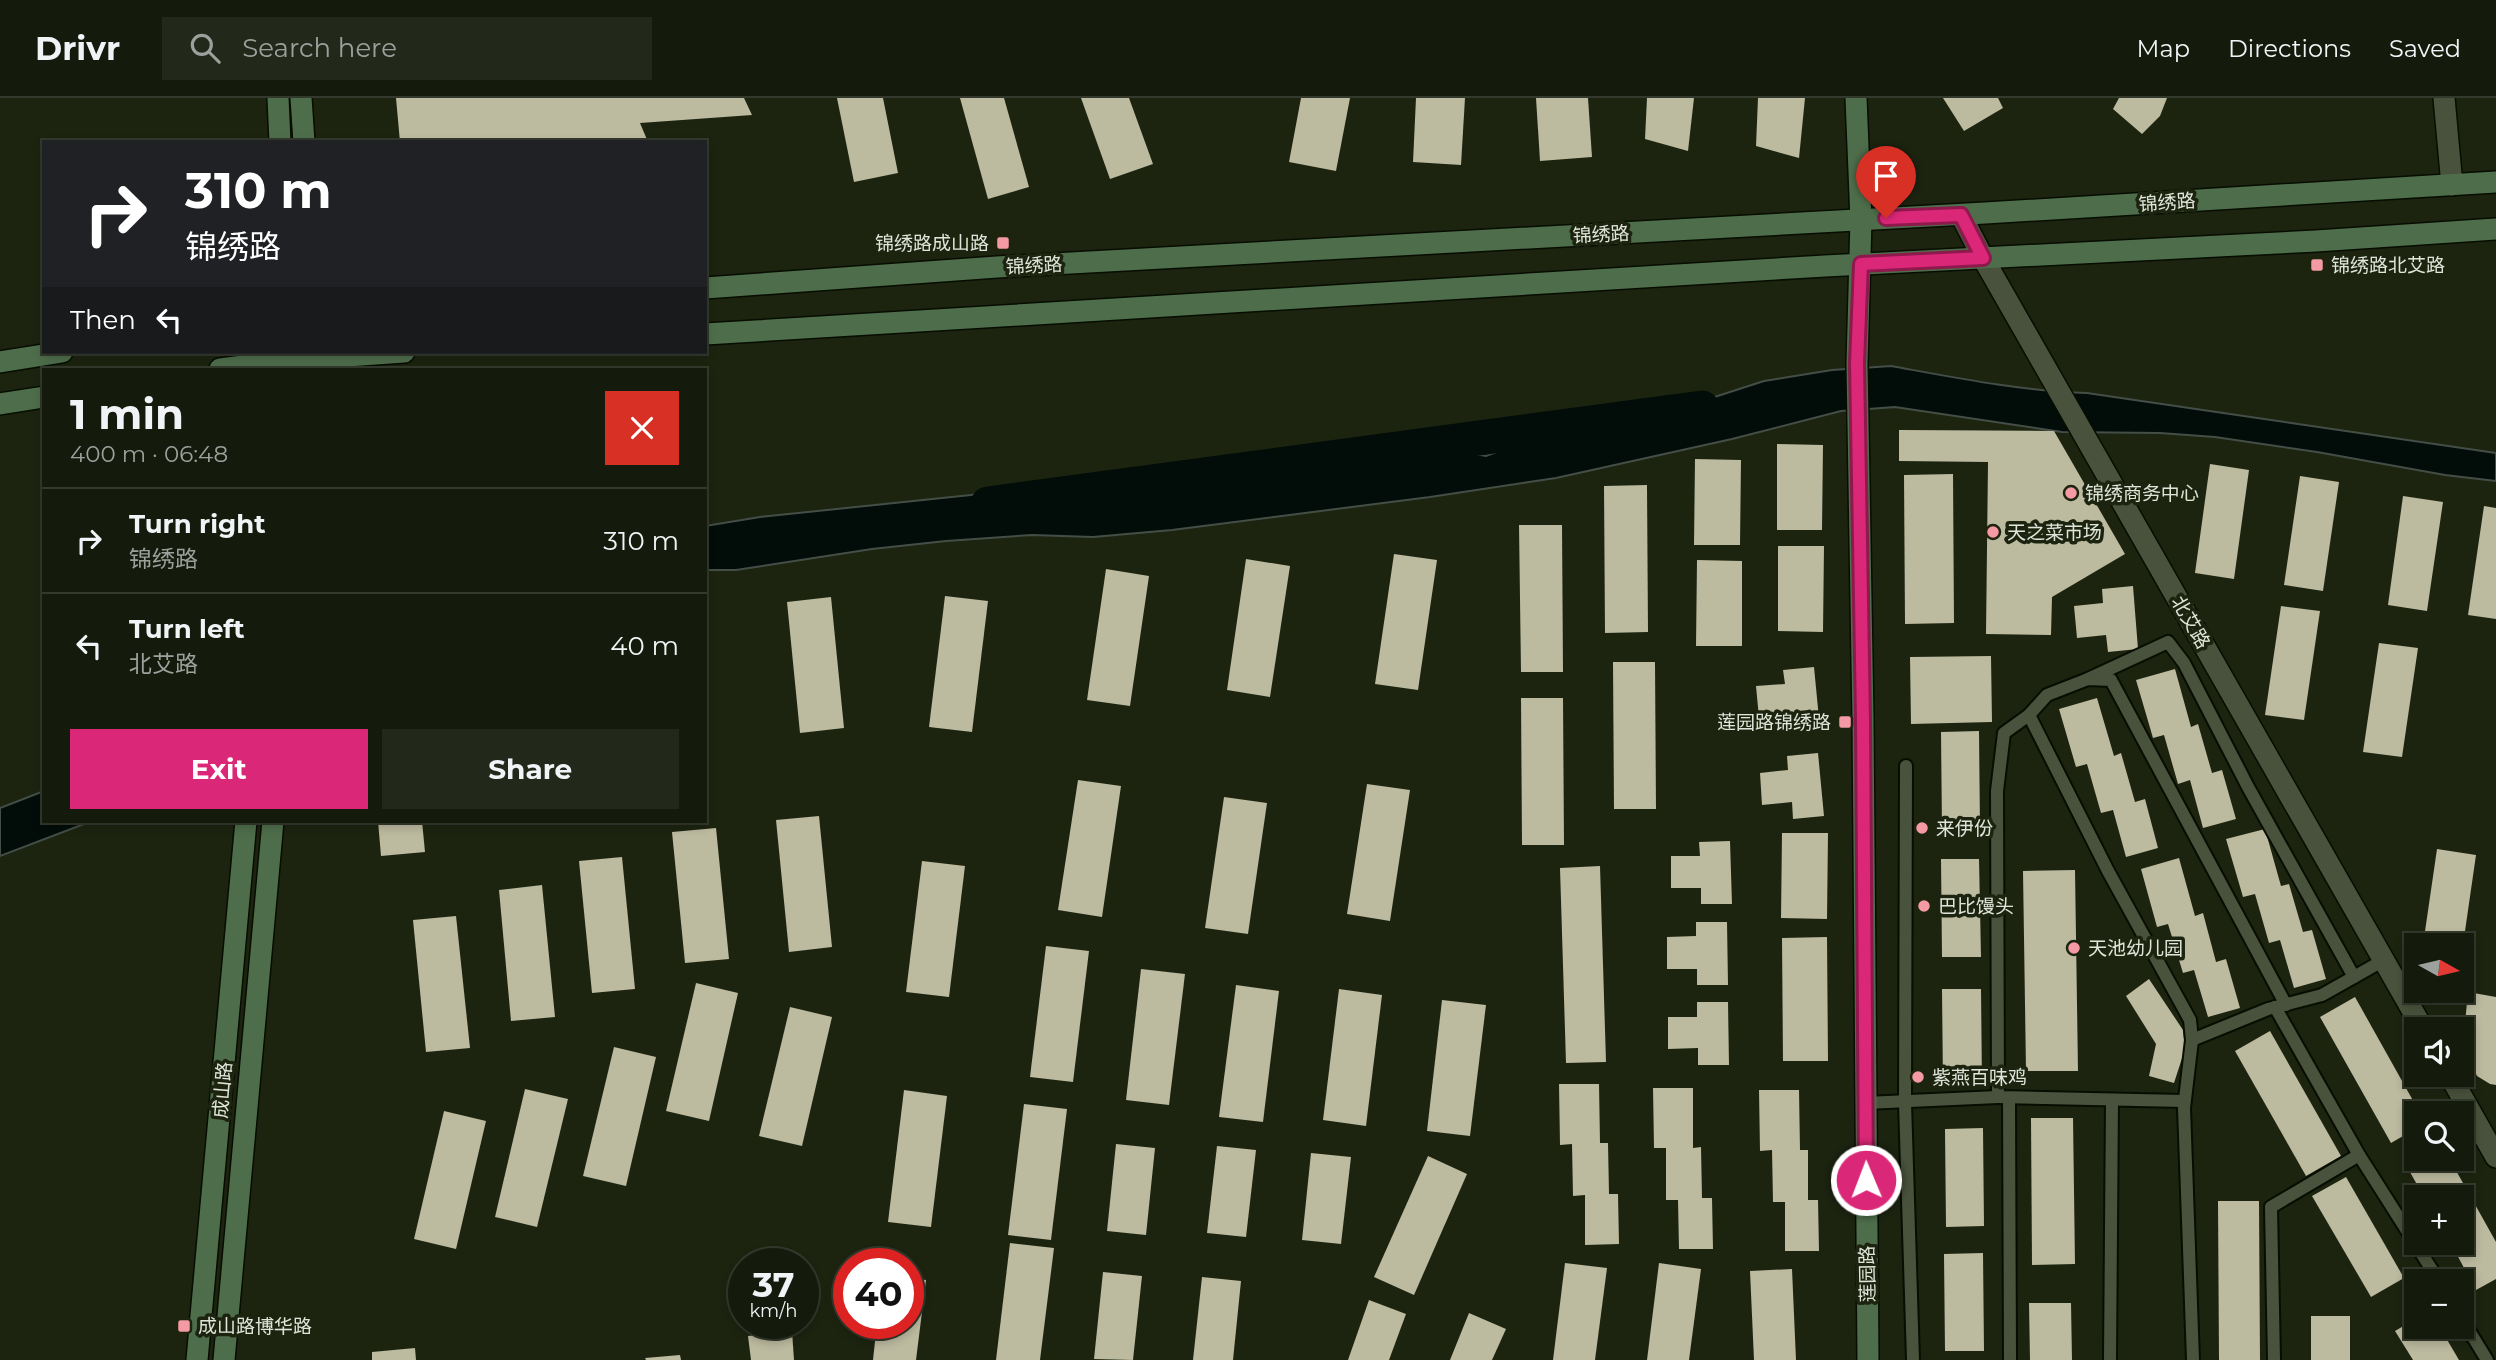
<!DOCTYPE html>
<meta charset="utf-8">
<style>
body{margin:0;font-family:Montserrat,"Noto Sans SC",sans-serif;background:#22281a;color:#f1f3f6;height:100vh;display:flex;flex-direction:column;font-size:26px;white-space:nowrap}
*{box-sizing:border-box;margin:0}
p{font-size:23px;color:#9da19d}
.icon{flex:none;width:38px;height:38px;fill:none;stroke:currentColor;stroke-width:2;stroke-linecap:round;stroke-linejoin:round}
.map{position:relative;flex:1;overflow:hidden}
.sheet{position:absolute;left:42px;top:270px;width:665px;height:455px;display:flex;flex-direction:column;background:#151b0c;border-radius:0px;box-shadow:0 4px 10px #0003,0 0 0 2px #34392d}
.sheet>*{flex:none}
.banner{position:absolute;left:42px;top:42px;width:665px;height:214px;border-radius:0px;box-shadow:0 4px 10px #0003,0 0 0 2px #34392d;background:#202124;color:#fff;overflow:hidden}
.needle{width:46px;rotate:98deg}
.buttons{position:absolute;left:2404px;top:835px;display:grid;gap:14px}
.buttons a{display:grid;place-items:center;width:70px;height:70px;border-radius:0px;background:#151b0c;box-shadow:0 4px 10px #0003,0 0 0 2px #34392d;font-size:35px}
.speed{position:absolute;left:728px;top:1150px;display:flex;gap:14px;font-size:35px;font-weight:700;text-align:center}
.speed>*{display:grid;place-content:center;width:91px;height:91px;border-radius:50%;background:#151b0c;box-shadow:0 4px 10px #0003,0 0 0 2px #34392d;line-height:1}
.speed small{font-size:18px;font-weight:400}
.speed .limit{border:10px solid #d22;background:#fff;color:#111}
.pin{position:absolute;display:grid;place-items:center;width:60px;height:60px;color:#fff;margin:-72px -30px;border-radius:50% 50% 50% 0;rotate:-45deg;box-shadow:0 0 7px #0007}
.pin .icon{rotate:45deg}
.me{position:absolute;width:77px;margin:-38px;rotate:359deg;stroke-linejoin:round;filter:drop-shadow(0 0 5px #0008)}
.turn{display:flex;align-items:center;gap:24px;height:147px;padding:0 28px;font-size:32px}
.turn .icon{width:91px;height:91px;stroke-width:2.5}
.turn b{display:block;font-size:49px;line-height:60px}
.then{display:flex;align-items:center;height:66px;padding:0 28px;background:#0003;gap:14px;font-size:26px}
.round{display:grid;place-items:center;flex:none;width:74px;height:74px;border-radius:0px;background:#22281a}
.head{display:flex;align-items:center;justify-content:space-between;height:119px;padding:0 28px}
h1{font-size:42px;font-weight:700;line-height:52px}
.button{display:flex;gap:14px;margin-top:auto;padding:14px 28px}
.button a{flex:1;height:80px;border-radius:0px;background:#db2777;color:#fff;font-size:28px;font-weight:700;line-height:80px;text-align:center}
.button a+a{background:#22281a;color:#f1f3f6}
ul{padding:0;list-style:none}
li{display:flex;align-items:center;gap:21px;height:105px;padding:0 28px;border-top:2px solid #34392d}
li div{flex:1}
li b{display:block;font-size:26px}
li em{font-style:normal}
header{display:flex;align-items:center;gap:42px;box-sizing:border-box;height:98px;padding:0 35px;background:#151b0c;border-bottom:2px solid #34392d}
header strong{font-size:33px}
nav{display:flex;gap:38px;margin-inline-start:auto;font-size:24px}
.search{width:490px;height:63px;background:#22281a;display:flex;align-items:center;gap:18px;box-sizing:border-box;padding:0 24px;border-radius:0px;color:#9da19d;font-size:26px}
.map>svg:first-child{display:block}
</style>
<header>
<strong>Drivr</strong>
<div class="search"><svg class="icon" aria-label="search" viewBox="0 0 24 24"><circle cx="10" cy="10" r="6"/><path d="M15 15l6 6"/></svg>Search here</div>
<nav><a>Map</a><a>Directions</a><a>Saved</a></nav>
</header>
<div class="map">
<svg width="2496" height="1262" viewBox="0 0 2496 1262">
<rect width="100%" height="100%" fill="#1c2410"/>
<g fill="#020d09" stroke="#444e47" stroke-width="2">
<path d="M 1891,268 C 1957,280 2021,293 2087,295 L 2496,355 L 2496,383 L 2445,377 L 2317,354 L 2215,339 L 2160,335 L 2062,334 L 1895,309 L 1841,313 L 1732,341 L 1556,380 L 1430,399 L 1172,432 L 1093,439 L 1032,437 L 946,443 L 872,451 L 736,472 L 705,472 L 705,428 L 760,419 L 990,395 L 1027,400 L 1424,347 L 1486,358 L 1566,328 L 1665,315 L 1764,283 L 1832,272 Z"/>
<polygon points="44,693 44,723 92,723 0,758 0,710"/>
</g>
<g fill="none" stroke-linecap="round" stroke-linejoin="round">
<polyline stroke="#020d09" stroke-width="35" points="988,406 1702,310"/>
</g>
<g fill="#bcba9f">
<polygon points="396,0 744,0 752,17 640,25 648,44 400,44"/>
<polygon points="837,0 883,0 898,75 854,84"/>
<polygon points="960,0 1004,0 1029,89 988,101"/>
<polygon points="1081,0 1129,0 1153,66 1110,81"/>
<polygon points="1301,0 1350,0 1336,73 1289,64"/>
<polygon points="1416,0 1465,0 1461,67 1413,64"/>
<polygon points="1536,0 1588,0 1592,59 1540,63"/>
<polygon points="1647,0 1694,0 1688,53 1645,41"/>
<polygon points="1758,0 1805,0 1799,60 1756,48"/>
<polygon points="1943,0 1998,0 2003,10 1964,33"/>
<polygon points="2119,0 2167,0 2160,18 2142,36 2113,11"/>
<polygon points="1899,332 2054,333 2125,456 2052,499 2051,537 1986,536 1988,364 1899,363"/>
<polygon points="1777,346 1823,347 1822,432 1777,432"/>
<polygon points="1695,361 1741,362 1740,447 1694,447"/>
<polygon points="2210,366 2249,372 2234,481 2195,475"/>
<polygon points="1953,376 1954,525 1905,526 1904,377"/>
<polygon points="2300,378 2339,384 2323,493 2284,487"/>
<polygon points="1647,387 1648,534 1605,535 1604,388"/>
<polygon points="2403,398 2443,404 2427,513 2388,507"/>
<polygon points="2484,408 2496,410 2496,521 2468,517"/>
<polygon points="1519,427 1562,427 1563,574 1521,574"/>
<polygon points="1778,448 1824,448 1823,534 1778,533"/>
<polygon points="1394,456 1437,462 1418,592 1375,586"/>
<polygon points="1246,461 1290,468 1270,599 1227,592"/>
<polygon points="1697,462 1742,463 1742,548 1696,548"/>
<polygon points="1106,471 1149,478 1130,608 1087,602"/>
<polygon points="2133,488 2138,551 2108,554 2106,537 2077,540 2074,508 2103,505 2102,491"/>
<polygon points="945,498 988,503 972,634 929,629"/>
<polygon points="831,499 844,630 800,635 787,504"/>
<polygon points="2281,508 2320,513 2304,622 2265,617"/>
<polygon points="2379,545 2418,550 2402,659 2363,654"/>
<polygon points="1991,558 1992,624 1911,626 1910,559"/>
<polygon points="1613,564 1655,564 1656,711 1614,711"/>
<polygon points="1814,569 1820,631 1789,634 1788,618 1759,620 1756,588 1785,586 1783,572"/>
<polygon points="2175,571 2191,629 2198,626 2212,675 2222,672 2236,721 2203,730 2190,682 2178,686 2164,637 2153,640 2136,582"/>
<polygon points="1521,600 1563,600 1564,747 1522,747"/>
<polygon points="2097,600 2114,658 2121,655 2135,704 2145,701 2158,750 2126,759 2113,712 2101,715 2087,666 2076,669 2059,611"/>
<polygon points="1979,633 1980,731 1942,732 1941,634"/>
<polygon points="1818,655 1824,718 1793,721 1792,704 1762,707 1760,675 1788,672 1787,658"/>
<polygon points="1078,682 1121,688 1102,819 1058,812"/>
<polygon points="1367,686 1410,692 1390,823 1347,816"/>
<polygon points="1224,699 1267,705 1248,836 1205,830"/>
<polygon points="819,718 832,849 789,854 776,722"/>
<polygon points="378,723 422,723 425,754 381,758"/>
<polygon points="716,730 729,861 685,865 672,734"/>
<polygon points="2265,731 2281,788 2289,786 2303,834 2312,832 2326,881 2294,890 2280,842 2269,845 2255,796 2243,799 2226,741"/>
<polygon points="1782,735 1828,735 1827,821 1781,820"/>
<polygon points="1730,743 1732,806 1701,806 1701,790 1671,790 1671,758 1700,758 1699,744"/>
<polygon points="2437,751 2476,757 2463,847 2423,847"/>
<polygon points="622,759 635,891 592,895 579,763"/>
<polygon points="2179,760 2195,818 2203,815 2216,864 2226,861 2240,910 2208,919 2194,872 2183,875 2168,826 2157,829 2141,771"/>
<polygon points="1941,761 1979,761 1981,859 1942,859"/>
<polygon points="922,763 965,768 949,899 906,894"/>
<polygon points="1600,768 1606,964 1566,965 1560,770"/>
<polygon points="2075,772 2078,973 2026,973 2023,773"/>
<polygon points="542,787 555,919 511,923 499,792"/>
<polygon points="456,818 470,950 426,954 413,822"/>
<polygon points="1696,824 1727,824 1728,887 1697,887 1697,871 1667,871 1667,839 1696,838"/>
<polygon points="1827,839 1828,963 1783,963 1782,840"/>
<polygon points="1046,848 1089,853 1073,984 1030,979"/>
<polygon points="1141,871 1185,876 1169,1007 1126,1002"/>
<polygon points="2149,881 2183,932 2185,951 2174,985 2149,978 2156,946 2126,898"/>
<polygon points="696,885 738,895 709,1023 666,1013"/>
<polygon points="1236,887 1279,893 1263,1024 1219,1019"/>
<polygon points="1339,891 1382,897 1366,1028 1323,1022"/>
<polygon points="1942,891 1981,891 1982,988 1943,989"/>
<polygon points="2468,894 2496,899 2496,987 2490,986 2477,978 2463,946"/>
<polygon points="2355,899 2420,1015 2417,1015 2417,1030 2391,1045 2320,919"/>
<polygon points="1442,902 1486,907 1470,1038 1427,1033"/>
<polygon points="1697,904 1728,904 1729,967 1698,967 1698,950 1668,951 1668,919 1697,919"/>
<polygon points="790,909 832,919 802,1048 759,1038"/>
<polygon points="2270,933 2341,1058 2306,1078 2235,953"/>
<polygon points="614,949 656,959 626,1088 583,1078"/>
<polygon points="1559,986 1599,986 1600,1045 1608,1045 1609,1096 1618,1096 1619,1146 1585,1147 1585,1097 1573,1098 1572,1046 1560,1047"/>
<polygon points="1653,990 1693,990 1693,1050 1701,1049 1702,1100 1712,1100 1713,1151 1679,1151 1678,1102 1666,1102 1666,1050 1654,1050"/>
<polygon points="525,991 568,1001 537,1129 495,1119"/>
<polygon points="904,992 947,998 931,1129 888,1124"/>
<polygon points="1759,992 1799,992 1800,1052 1808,1052 1808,1102 1818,1102 1819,1153 1785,1153 1785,1104 1773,1104 1772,1052 1760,1053"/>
<polygon points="1024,1006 1067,1011 1051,1142 1008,1137"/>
<polygon points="444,1013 486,1023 456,1151 414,1141"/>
<polygon points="2031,1020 2073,1020 2075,1166 2032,1167"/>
<polygon points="1983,1030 1984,1128 1946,1129 1945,1031"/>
<polygon points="1116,1046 1155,1050 1146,1137 1107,1133"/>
<polygon points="1217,1048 1256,1052 1246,1139 1207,1135"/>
<polygon points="1311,1055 1351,1059 1341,1146 1302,1142"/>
<polygon points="1428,1058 1467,1076 1414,1197 1374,1179"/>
<polygon points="2418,1060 2449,1060 2496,1144 2496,1181 2476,1192 2450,1144 2462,1144 2462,1099 2424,1099 2406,1067"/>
<polygon points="2346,1079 2404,1180 2371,1199 2312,1098"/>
<polygon points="2218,1103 2259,1103 2260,1262 2219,1262"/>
<polygon points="1010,1145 1054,1150 1040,1262 996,1262"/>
<polygon points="1983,1155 1984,1253 1945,1253 1944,1156"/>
<polygon points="1565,1165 1607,1170 1595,1262 1553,1262"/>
<polygon points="1659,1165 1701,1171 1689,1262 1647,1262"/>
<polygon points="1792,1171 1796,1262 1754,1262 1750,1173"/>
<polygon points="1103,1174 1142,1178 1133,1262 1094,1261"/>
<polygon points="1202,1179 1241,1183 1233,1262 1193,1262"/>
<polygon points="908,1180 926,1182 916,1262 873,1262 877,1225 908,1225"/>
<polygon points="1369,1202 1406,1216 1389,1262 1348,1262"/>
<polygon points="2029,1205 2071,1205 2072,1262 2030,1262"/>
<polygon points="1469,1215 1506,1231 1492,1262 1450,1262"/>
<rect x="2311" y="1218" width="39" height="44"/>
<polygon points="2417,1220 2417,1228 2439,1228 2459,1262 2413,1262 2395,1233"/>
<polygon points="792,1233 794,1262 751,1262 748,1238"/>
<polygon points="415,1250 416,1262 372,1262 372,1254"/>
<polygon points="680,1257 681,1262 646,1262 645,1260"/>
</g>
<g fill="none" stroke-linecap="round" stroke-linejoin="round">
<g stroke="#070d00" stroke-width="16">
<g id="lane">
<polyline points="2088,581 2168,544 2184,565 2248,689 2354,879"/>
<polyline points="2029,617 2047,597 2088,581 2111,582 2286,907"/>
<polyline points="1906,668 1905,1005 1913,1262"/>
<polyline points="2009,1000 2010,1262"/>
<polyline points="2184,1003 1998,999 1997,693 2004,635 2029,617 2108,773 2190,922 2192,942"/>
<polyline points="1865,1005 1998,999"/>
<polyline points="2359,1057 2439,1183"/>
<polyline points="2462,1221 2487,1262"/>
<polyline points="2110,1262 2112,1002"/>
<polyline points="2193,1262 2184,1010 2192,942 2268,911 2322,897 2384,862"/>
<polyline points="2274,1262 2271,1109 2359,1057 2275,909"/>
</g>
</g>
<g stroke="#070d00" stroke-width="24">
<g id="street">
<polyline points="2444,0 2452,87"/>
<polyline points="1961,117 1983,160 2423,931"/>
<polyline points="2449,976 2496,1059"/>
</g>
</g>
<g stroke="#070d00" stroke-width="24">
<g id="secondary">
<polyline points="278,0 280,44"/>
<polyline points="301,0 304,44"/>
<polyline points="1856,0 1861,122 1857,265 1863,621 1868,1262"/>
<polyline points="705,190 997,169 1985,115 2496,84"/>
<polyline points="705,236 1825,168 2316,143 2496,131"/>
<polyline points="0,264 62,254"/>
<polyline points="220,271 289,262 404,254"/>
<polyline points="0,306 44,299"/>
<polyline points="197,1262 246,723"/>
<polyline points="224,1262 273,723"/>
</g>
</g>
<use href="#lane" stroke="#49523c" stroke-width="12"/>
<use href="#street" stroke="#49523c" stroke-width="21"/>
<use href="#secondary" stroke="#4e6e4b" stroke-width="21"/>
</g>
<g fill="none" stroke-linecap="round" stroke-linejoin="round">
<g stroke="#8e194d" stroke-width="18">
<polyline id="route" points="1866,1082 1863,621 1857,265 1861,166 1983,160 1961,117 1886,120"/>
</g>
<use href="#route" stroke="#db2777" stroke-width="12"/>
</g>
<g fill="#f49aa4" stroke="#1c2410" stroke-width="2.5">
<rect x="996" y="138" width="14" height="14" rx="3.5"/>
<rect x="2310" y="160" width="14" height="14" rx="3.5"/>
<circle cx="2071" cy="395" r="7"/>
<circle cx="1993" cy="434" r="7"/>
<rect x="1838" y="617" width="14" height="14" rx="3.5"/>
<circle cx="1922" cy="730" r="7"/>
<circle cx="1924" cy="808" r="7"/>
<circle cx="2074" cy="850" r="7"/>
<circle cx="1918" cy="979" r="7"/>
<rect x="177" y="1221" width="14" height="14" rx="3.5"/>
</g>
<g text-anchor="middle" stroke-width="7" stroke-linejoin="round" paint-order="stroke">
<g font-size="19" fill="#dfe5d8" stroke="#1c2410">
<text transform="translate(2167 104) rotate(-4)" y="7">锦绣路</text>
<text transform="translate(1601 136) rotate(-3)" y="7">锦绣路</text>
<text transform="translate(1034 167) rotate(-3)" y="7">锦绣路</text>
<text transform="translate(2191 524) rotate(60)" y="7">北艾路</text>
<text transform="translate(222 992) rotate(-85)" y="7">成山路</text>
<text transform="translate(1867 1176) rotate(-91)" y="7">莲园路</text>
</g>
<g font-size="19" fill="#dfe5d8" stroke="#1c2410" text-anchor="start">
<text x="989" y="152" text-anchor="end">锦绣路成山路</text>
<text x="2331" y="174">锦绣路北艾路</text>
<text x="2085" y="402">锦绣商务中心</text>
<text x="2007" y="441">天之菜市场</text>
<text x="1831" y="631" text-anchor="end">莲园路锦绣路</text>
<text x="1936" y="737">来伊份</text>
<text x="1938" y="815">巴比馒头</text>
<text x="2088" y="857">天池幼儿园</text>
<text x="1932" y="986">紫燕百味鸡</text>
<text x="198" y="1235">成山路博华路</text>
</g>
</g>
</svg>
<div class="buttons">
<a><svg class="needle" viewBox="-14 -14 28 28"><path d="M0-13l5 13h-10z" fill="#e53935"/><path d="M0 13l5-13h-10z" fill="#9da19d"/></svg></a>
<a><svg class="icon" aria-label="sound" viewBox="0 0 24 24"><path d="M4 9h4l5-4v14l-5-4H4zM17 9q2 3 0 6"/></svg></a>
<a><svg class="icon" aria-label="search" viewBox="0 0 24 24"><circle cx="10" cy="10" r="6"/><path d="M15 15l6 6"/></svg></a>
<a>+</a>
<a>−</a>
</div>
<div class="speed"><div>37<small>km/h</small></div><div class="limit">40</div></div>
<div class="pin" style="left:1886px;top:120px;background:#d93025"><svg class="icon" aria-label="arrive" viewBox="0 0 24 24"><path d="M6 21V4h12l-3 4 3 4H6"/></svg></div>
<svg class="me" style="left:1866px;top:1082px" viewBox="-20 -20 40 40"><circle r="17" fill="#db2777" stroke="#fff" stroke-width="3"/><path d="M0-11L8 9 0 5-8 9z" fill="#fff"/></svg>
<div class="banner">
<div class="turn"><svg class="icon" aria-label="right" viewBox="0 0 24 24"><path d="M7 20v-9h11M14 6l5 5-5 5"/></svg><div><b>310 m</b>锦绣路</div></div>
<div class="then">Then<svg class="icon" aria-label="left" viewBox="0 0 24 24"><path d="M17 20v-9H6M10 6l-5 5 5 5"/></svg></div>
</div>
<section class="sheet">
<div class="head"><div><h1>1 min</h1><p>400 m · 06:48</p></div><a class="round" style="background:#d93025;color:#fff"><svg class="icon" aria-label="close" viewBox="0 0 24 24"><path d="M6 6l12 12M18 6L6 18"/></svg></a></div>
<ul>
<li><svg class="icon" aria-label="right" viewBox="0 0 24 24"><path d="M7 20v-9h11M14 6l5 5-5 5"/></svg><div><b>Turn right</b><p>锦绣路</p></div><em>310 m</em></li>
<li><svg class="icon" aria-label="left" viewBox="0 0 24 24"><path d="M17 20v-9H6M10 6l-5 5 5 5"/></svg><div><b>Turn left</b><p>北艾路</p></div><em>40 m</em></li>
</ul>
<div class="button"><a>Exit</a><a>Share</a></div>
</section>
</div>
